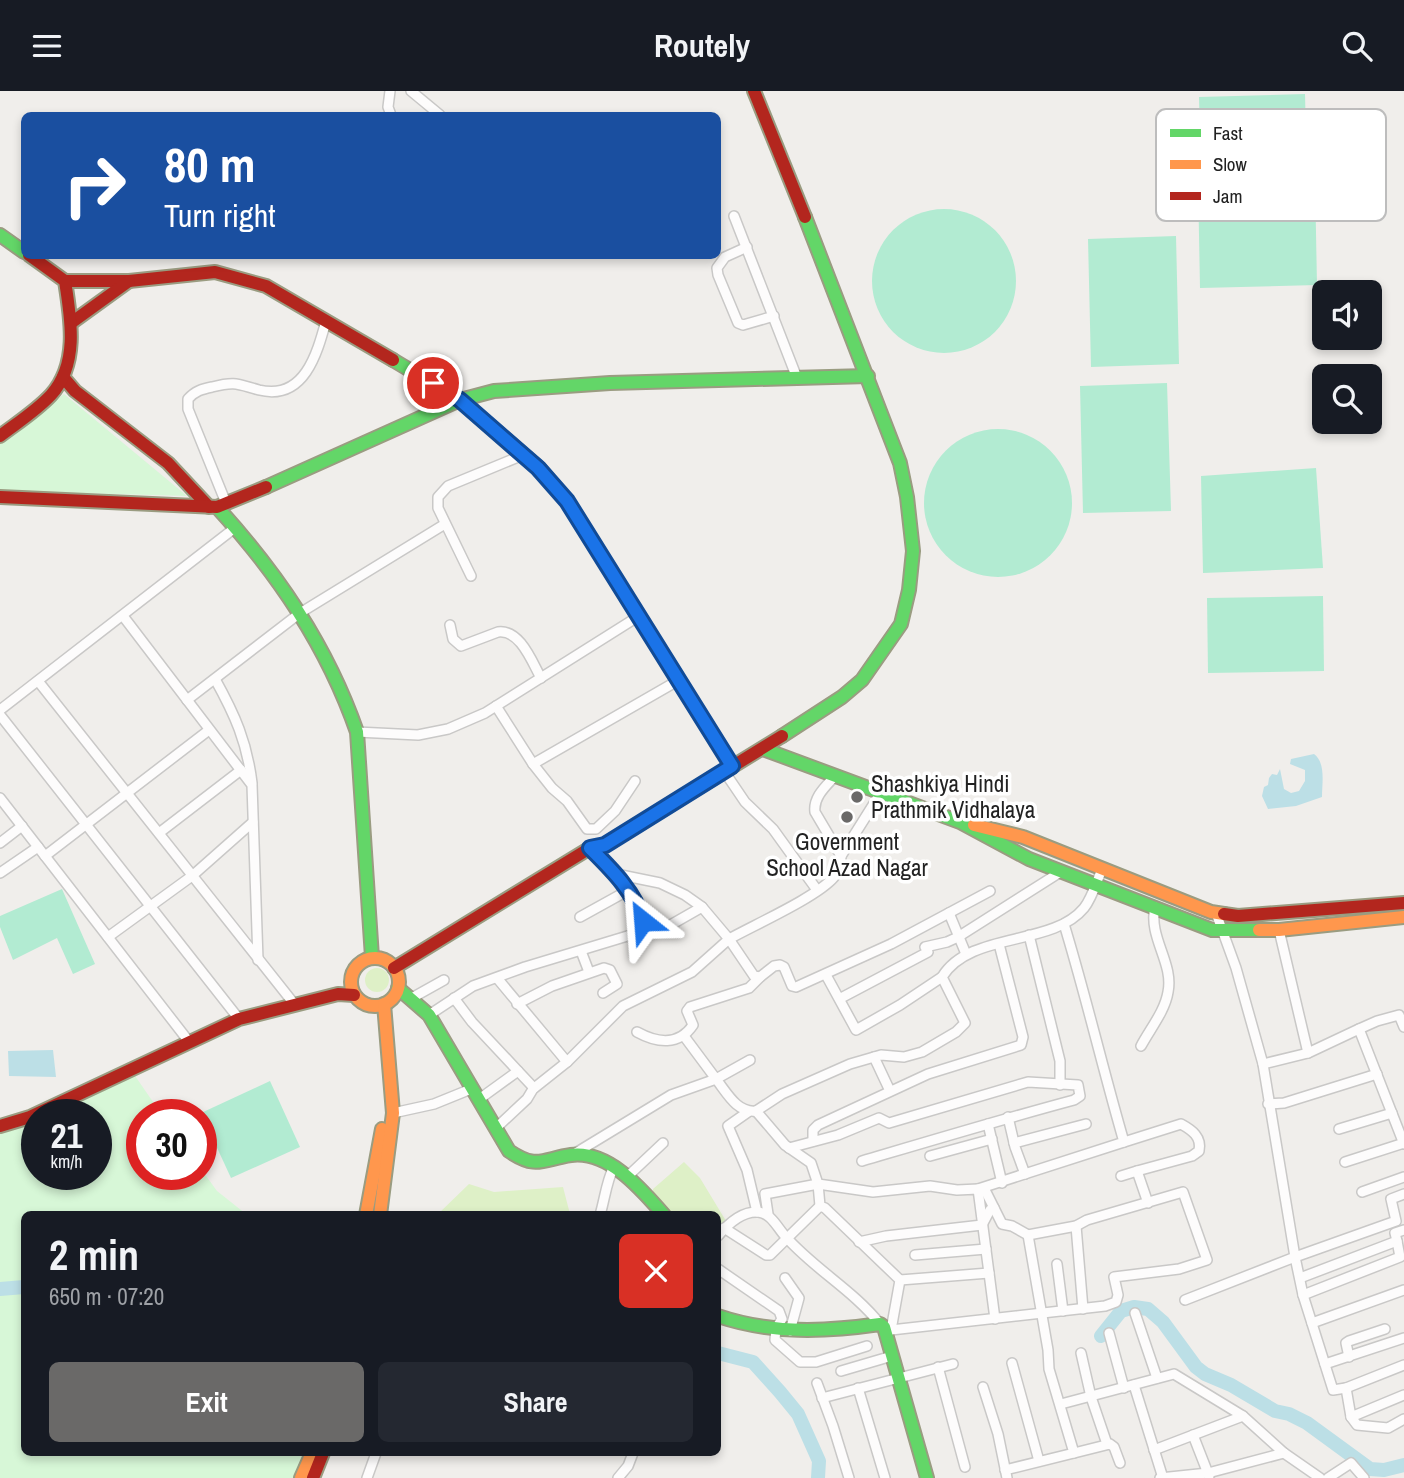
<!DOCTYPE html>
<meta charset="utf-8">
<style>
body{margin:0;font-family:"Archivo Narrow",sans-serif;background:#242831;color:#f1f3f6;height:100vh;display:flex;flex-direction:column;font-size:26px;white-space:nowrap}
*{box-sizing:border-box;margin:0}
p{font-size:23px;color:#9ea1a6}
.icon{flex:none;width:38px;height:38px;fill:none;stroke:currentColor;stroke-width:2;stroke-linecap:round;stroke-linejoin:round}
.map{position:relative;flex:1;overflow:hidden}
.side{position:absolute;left:21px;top:1120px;width:700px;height:245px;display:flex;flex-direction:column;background:#171b24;border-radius:10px;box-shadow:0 4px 10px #0003}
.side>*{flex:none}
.guide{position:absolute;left:21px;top:21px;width:700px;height:147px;border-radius:10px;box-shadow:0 4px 10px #0003;background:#1a4fa0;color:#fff;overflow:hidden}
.controls{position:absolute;left:1312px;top:189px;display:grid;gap:14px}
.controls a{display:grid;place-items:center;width:70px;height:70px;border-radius:10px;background:#171b24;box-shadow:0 4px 10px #0003;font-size:35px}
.speed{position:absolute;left:21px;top:1008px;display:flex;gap:14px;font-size:35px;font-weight:700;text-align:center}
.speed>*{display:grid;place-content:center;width:91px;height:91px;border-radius:50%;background:#171b24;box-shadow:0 4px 10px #0003;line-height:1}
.speed small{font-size:18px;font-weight:400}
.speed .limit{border:10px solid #d22;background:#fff;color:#111}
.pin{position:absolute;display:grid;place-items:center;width:60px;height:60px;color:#fff;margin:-30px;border:4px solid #fff;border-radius:50%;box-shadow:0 2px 7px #0007}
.me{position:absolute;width:77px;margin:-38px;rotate:332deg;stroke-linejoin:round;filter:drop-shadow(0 0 5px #0008)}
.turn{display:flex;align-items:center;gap:24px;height:147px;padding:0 28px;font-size:32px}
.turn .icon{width:91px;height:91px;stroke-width:2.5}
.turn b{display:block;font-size:49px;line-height:60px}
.round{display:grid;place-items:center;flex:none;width:74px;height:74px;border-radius:10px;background:#242831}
.summary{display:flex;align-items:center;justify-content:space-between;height:119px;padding:0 28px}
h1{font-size:42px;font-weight:700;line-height:52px}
.action{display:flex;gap:14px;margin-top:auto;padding:14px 28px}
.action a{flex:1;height:80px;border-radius:10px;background:#6a6968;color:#fff;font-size:28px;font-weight:700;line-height:80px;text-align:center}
.action a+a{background:#242831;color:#f1f3f6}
header{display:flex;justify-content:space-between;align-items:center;height:91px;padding:0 28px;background:#171b24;font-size:32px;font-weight:700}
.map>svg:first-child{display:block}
</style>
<header><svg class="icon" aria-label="menu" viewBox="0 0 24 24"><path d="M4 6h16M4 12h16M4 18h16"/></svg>Routely<svg class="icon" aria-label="search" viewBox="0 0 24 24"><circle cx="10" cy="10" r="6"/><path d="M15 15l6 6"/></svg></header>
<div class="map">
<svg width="1404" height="1387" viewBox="0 0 1404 1387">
<rect width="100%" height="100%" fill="#f0eeeb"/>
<g fill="#def0c7">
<circle cx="377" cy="889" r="12"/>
<polygon points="684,1071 700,1087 726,1130 718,1139 718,1124 673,1123 653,1101 653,1098"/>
<polygon points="469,1093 494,1101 563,1096 570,1123 438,1123"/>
</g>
<g fill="#d7f7d7" fill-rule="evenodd">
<polygon points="64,303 187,405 0,400 0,353"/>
<path d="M 131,979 L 162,1024 L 142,1024 L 142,1083 L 201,1083 L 201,1078 L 217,1100 L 246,1123 L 24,1124 L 24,1362 L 312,1362 L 301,1387 L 0,1387 L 0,1035 ZM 37,1024 L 96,1024 L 96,1083 L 37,1083 Z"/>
</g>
<g fill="#b2ebd2">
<polygon points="1305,3 1306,44 1200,47 1199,6"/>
<polygon points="1315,88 1317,194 1200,197 1198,91"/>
<circle cx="944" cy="190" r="72"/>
<polygon points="1176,145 1179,273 1091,276 1088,148"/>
<polygon points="1167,292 1171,420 1083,422 1080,295"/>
<circle cx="998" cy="412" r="74"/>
<polygon points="1316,377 1323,477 1203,482 1201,385"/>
<polygon points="1323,505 1324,580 1208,582 1207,507"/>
<polygon points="62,798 95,873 73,883 57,847 13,869 0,836 0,825"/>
<polygon points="270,990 300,1056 231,1087 201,1022"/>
</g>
<g fill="#bcdfe6">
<path d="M 1314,663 C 1326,672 1322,692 1322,706 L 1296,715 L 1268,718 L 1262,705 L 1264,696 L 1268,694 L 1269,687 L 1272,683 L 1277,684 L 1280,678 L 1284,698 L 1291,702 L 1299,700 L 1305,690 L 1305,679 L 1290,673 L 1291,668 Z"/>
<polygon points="53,959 56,986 9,985 8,960"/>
</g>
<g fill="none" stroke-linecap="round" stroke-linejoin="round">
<g stroke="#bcdfe6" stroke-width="14">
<polyline points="0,1198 24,1196"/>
<polyline points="1101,1245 1121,1220 1134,1216 1148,1218 1163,1231 1196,1276 1205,1283 1231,1294 1275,1320 1289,1323 1307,1332 1370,1378 1384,1379 1404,1374"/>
<polyline points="718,1262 753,1271 780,1301 798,1323 819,1370 818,1387"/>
</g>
<g stroke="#c9c8c7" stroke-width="12">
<g id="street">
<polyline points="390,0 388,16 391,24"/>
<polyline points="411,0 440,24"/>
<polyline points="734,125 797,287"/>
<polyline points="747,156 725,166 717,177 718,184 738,232 743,234 774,225"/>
<path d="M 226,412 L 188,318 L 188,308 C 195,300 202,298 212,296 C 236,290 237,293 259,299 C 304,310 317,263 326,230"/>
<polyline points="471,485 438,417 438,406 448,395 523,364"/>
<polyline points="123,525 252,694 258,869"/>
<path d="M 450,534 L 453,548 L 461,555 L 498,541 C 520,538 532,571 541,587"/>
<path d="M 215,588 C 235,624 247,651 252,692"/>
<polyline points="38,590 295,914"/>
<polyline points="187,609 300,522 445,433"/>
<polyline points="496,615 533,673 552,697 567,710 587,738 596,738 615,720 635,690"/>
<polyline points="0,619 236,436"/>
<polyline points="0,624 239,928"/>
<polyline points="357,641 418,644 448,638 485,622 639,525"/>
<polyline points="533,673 679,589"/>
<polyline points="724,680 745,711 773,738 817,799"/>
<polyline points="0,707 190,952"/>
<polyline points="159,742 241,679"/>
<polyline points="0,752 22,735"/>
<path d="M 590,757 L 616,783 L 660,792 L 685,804 L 702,816 L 729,848 C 754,834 817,806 834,786 C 839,780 841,772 841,765 L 815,721 C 813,706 826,695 835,685"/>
<polyline points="45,765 209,639"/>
<polyline points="841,765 880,703"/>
<polyline points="0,782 38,756"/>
<polyline points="627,800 640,821 644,840"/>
<polyline points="949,822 966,863"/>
<polyline points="580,826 627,800 616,783"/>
<polyline points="1279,839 1308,962 1359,938 1404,1053"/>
<polyline points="1029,844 1060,970 1060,994"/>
<polyline points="108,846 192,785 253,731"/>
<polyline points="581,860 589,881"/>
<polyline points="826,884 856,939 900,914 942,886"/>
<polyline points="497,887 567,971"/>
<polyline points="454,907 472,931 518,980 478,1009"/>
<polyline points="841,907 928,861 925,856 947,851 958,846 1062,780"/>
<polyline points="410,908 444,889"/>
<polyline points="517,913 552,895 604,877 610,879 617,893 603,902"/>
<polyline points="429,924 473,895 525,876 644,840 667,836 702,816"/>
<polyline points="1359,938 1377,930 1399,924 1404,936"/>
<path d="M 637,941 C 657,952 679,955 693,934 L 687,920 L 690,916 L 749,897 L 760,886"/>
<polyline points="684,945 716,988 750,969"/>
<path d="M 1141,955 C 1150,938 1165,920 1168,901 C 1174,872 1148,846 1155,816"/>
<polyline points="874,966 890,1000"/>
<polyline points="1263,973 1308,962"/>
<polyline points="518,980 534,997"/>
<polyline points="1268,1013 1284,1012 1377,983"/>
<polyline points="748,1021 728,1035 747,1079 757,1121"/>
<polyline points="393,1022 434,1013 471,998"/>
<polyline points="1008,1026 1015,1056 1025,1083"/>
<polyline points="988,1033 1002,1092"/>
<polyline points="496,1037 527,1008 533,998 567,971 623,915 692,881 729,848 754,885 760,886 774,875 780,874 784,876 792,895 796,896 891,853 990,800"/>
<polyline points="1339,1038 1392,1022"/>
<polyline points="813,1050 813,1039 818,1034 928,983 1021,954 1023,946 999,853"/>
<path d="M 1124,1051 L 1181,1033 C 1192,1039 1202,1046 1199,1060 L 1192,1065 L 1137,1080"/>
<polyline points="1014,1052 1086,1033"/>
<path d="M 789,1057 L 838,1044 L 879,1027 L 889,1032 L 1028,991 L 1078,994 L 1080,1005 L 1074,1009 C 1003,1028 933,1049 862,1070"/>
<path d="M 574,1063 L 671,1004 L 716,988 C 727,1002 737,1022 756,1020"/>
<polyline points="930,1065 992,1048"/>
<polyline points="1345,1071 1404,1052"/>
<polyline points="628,1085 663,1052"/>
<polyline points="1121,1085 1137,1080 1148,1112"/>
<polyline points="984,1097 1002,1133 1012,1135 1028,1144 1048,1259 1049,1278 1074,1362 1005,1379"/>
<path d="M 978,1098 L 1124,1051 C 1103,979 1086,905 1064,833"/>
<polyline points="1362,1101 1404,1086"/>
<polyline points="1404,1103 1391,1108 1396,1130 1295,1166 1303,1204 1333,1299 1346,1297 1404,1274"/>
<polyline points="768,1123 765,1103 818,1093 820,1115 825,1117 900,1189 891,1239"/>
<path d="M 600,1124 C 605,1107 606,1092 614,1075"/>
<polyline points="1076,1135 1083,1218"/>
<polyline points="724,1137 766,1164 770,1164 820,1115"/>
<path d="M 718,1145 C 727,1134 741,1120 758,1121 C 771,1122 777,1136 785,1145 C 814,1178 853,1199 880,1233"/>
<polyline points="859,1151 886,1145 982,1134 990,1119 994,1117"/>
<polyline points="915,1164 986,1158"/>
<polyline points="1057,1173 1063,1220"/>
<polyline points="718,1178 779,1220 782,1228 776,1237 775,1249 800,1271 816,1271 867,1255"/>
<polyline points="785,1187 799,1207 790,1240"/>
<polyline points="1300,1187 1397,1150 1395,1142 1404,1139"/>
<polyline points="900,1189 989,1182"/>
<polyline points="1303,1204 1400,1166 1397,1150"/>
<polyline points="1185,1209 1295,1166 1263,973 1236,877 1216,822"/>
<polyline points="1135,1222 1157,1287"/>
<path d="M 995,1228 L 978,1098 L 957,1099 L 930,1095 L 873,1101 L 818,1093 L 811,1072 L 785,1054 L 756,1020 L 782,1003 L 850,973 L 881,964 L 904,966 L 922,961 L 956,941 L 965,932 L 942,886 C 970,840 1052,856 1084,817 C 1092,807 1097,790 1102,778"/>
<polyline points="1312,1232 1404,1199"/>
<polyline points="884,1236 891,1239 1105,1215 1116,1211 1118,1204 1114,1186 1179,1178 1207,1169 1183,1101 1087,1129 1076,1135 1028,1144"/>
<polyline points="1109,1242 1124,1297"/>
<polyline points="1081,1262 1091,1306 1107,1353"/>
<polyline points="1349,1266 1346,1252 1349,1250 1385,1238"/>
<polyline points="1012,1272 1039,1370"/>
<polyline points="1325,1273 1404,1247"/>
<polyline points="938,1276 965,1376"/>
<polyline points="841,1280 892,1265"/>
<polyline points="817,1292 833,1335 849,1387"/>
<polyline points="1134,1294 1163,1387"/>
<polyline points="983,1296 998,1343 1007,1387"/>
<polyline points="858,1297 885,1387"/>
<polyline points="1346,1297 1351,1326 1404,1304"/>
<polyline points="822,1307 953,1273"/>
<polyline points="1061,1313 1174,1283 1243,1325"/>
<polyline points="1351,1326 1357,1334 1388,1337 1404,1328"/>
<polyline points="1193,1344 1209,1385"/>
<polyline points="1154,1359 1243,1325 1284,1362 1320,1387"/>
<polyline points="1074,1362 1110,1353 1114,1356 1120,1372"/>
<polyline points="367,1387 376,1362"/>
<polyline points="618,1387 628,1375 633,1362"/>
<polyline points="1160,1387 1208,1382 1284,1362"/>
<polyline points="1328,1387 1351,1372 1364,1387"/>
</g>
</g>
<g stroke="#9a9c81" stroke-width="16">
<g id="fast">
<polyline points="0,144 24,161"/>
<polyline points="393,269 460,309 539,377 567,410 672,579"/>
<polyline points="266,396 460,309 494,300 610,292 868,285"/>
<path d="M 217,416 C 278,483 327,555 357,641 L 372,866"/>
<polyline points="782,645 842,606 862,589 901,533 909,499 913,460 907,406 900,372 805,126"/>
<polyline points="763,658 960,731 1029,768 1212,839 1259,839"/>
<path d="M 398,897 L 429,924 L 509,1060 C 537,1079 543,1068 571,1064 C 609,1059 642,1099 664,1124"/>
<path d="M 718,1225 C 771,1243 825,1241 880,1233 L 884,1236 L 927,1387"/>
</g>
</g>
<g stroke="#9a9c81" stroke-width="16">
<g id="slow">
<polyline points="974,734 1023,746 1211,821 1224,823"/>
<polyline points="1259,839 1279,839 1404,826"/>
<circle cx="375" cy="891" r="24"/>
<polyline points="366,1124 382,1038"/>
<polyline points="380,1124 393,1022 384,913"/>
<polyline points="301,1387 312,1362"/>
</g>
</g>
<g stroke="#9a9c81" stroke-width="16">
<g id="jam">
<polyline points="754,0 805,126"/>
<polyline points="65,190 129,190 215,181 266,195 393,269"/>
<polyline points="71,232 129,190"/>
<polyline points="63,286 75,300 168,372 209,416"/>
<path d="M 0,345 C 17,332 36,320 51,304 C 79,273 71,228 65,190 L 29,164"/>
<polyline points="0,406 217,416 266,396"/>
<polyline points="672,579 732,675"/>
<polyline points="1224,823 1238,825 1404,812"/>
<polyline points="394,877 590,757 605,754 782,645"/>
<polyline points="0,1035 30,1026 239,928 338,903 354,904"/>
<polyline points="313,1387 323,1362"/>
</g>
</g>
<use href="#street" stroke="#fdfcfc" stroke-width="9"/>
<use href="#fast" stroke="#63d668" stroke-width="12"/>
<use href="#slow" stroke="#ff974d" stroke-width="12"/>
<use href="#jam" stroke="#b3261e" stroke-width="12"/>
</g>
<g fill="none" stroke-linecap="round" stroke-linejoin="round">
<g stroke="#114b97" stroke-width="18">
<path id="route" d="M 433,292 L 460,309 L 538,377 L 567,410 L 732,675 L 605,754 L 590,757 C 611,778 634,800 643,830"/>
</g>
<use href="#route" stroke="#1a73e8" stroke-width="12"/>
</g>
<g fill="#6a6968" stroke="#fff" stroke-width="2.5">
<circle cx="857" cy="706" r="7"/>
<circle cx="847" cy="726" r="7"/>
</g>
<g text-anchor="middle" stroke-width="7" stroke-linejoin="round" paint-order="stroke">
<g font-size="23" fill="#222" stroke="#fff" text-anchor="start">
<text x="871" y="701">Shashkiya Hindi<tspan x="871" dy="26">Prathmik Vidhalaya</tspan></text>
<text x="847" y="759" text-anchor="middle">Government<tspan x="847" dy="26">School Azad Nagar</tspan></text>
</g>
</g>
<rect x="1156" y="18" width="230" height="112" rx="10" fill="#fff" stroke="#bdbdbd" stroke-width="2"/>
<rect x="1170" y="38" width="31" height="8" fill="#63d668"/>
<rect x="1170" y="69" width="31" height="9" fill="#ff974d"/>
<rect x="1170" y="101" width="31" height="8" fill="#b3261e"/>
<g font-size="19" fill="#222">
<text x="1213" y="49">Fast</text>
<text x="1213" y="80">Slow</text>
<text x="1213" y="112">Jam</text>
</g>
</svg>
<div class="controls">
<a><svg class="icon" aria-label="sound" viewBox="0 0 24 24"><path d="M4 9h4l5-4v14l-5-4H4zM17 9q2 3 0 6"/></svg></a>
<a><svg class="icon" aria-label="search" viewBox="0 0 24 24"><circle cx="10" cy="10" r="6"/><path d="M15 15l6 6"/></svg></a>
</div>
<div class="speed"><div>21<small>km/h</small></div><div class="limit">30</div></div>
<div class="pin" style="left:433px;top:292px;background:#d93025"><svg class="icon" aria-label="arrive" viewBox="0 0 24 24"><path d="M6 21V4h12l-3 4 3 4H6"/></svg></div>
<svg class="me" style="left:643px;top:830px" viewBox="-20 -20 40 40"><path d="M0-17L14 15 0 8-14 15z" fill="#1a73e8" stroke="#fff" stroke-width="4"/></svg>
<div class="guide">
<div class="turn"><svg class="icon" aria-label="right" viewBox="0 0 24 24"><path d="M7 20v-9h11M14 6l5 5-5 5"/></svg><div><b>80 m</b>Turn right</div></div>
</div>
<section class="side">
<div class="summary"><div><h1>2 min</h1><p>650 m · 07:20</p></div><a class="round" style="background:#d93025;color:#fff"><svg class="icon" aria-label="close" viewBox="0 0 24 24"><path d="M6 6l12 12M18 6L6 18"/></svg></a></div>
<div class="action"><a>Exit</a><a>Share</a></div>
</section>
</div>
